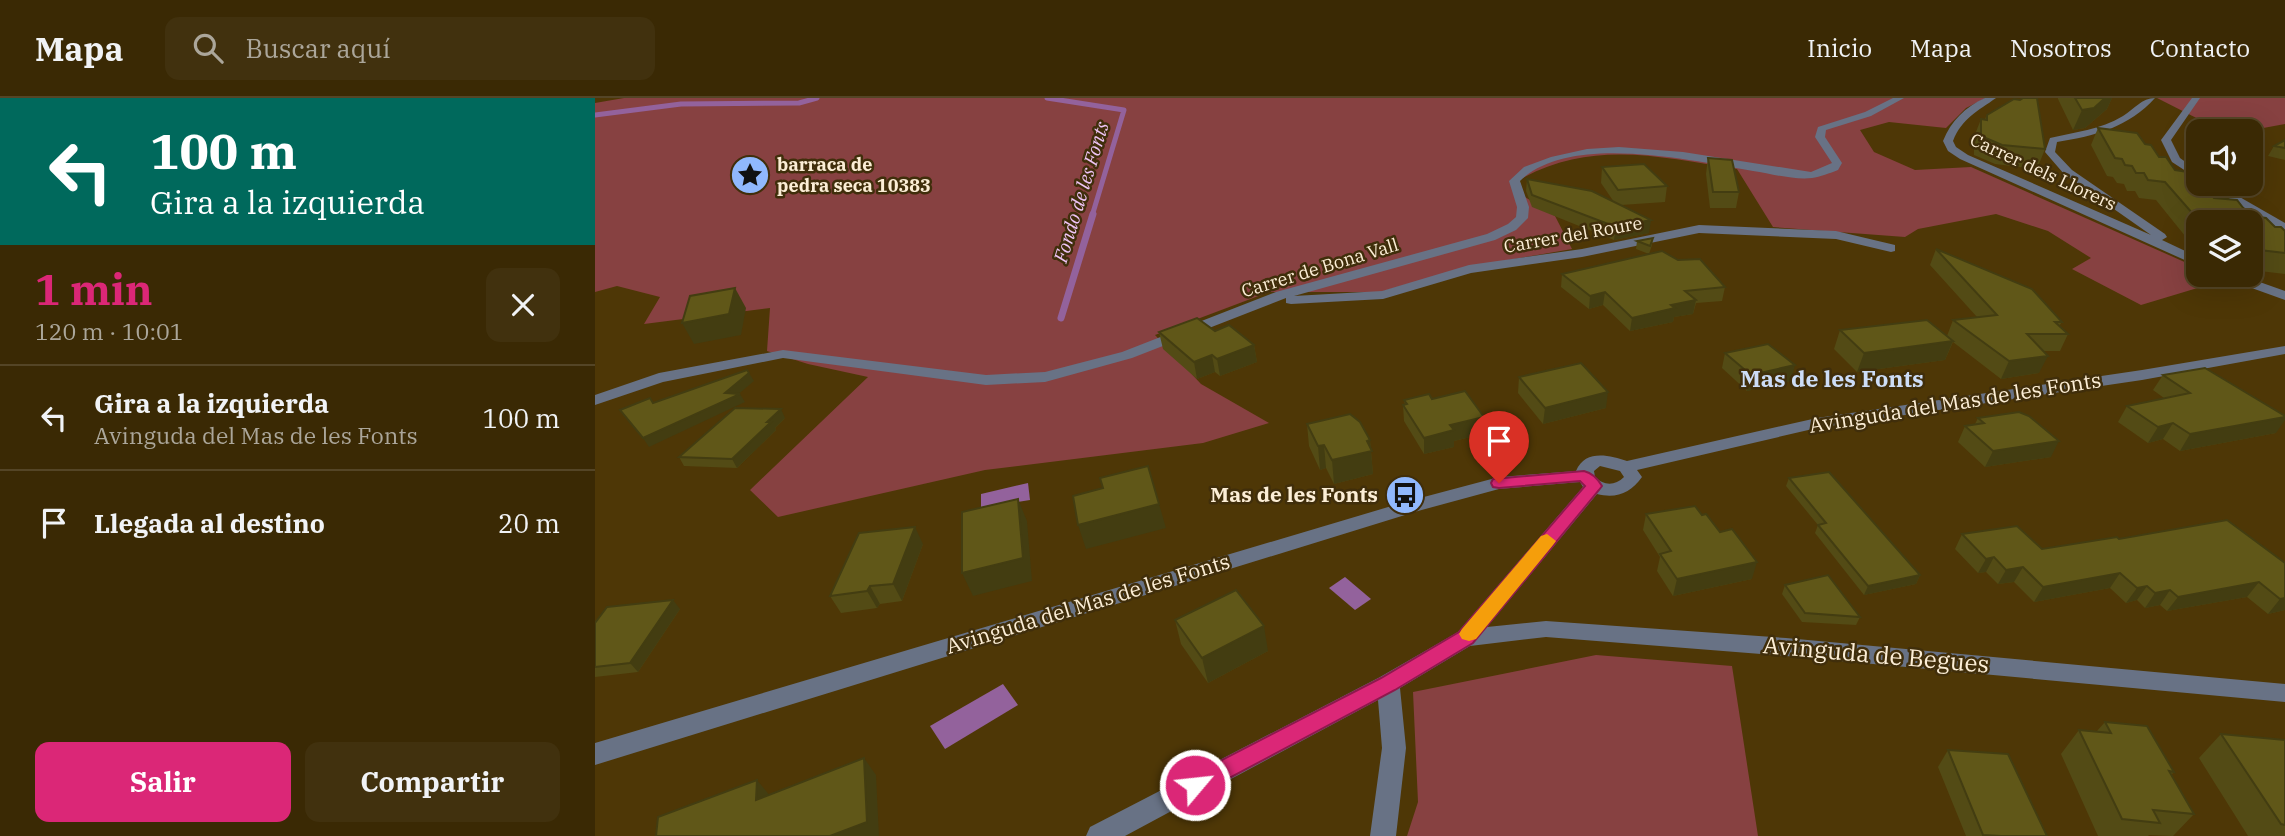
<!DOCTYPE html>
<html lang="es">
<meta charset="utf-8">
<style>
body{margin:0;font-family:"IBM Plex Serif",serif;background:#41310e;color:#f1f3f6;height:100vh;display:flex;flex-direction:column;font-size:26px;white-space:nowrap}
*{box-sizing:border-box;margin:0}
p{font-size:23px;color:#aba69a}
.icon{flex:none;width:38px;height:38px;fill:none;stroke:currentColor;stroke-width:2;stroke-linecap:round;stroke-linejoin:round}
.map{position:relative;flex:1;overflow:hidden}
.details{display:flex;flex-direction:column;background:#3a2904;width:595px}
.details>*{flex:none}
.top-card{background:#00695c;color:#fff;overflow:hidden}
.controls{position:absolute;left:1591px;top:21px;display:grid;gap:14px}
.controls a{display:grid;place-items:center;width:77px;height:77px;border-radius:14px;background:#3a2904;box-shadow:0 7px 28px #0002,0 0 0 2px #544526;font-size:35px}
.pin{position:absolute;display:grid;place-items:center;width:60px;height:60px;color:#fff;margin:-72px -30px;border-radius:50% 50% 50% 0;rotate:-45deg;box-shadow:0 0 7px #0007}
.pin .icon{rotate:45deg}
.me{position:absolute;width:77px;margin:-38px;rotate:62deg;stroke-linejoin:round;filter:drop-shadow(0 0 5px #0008)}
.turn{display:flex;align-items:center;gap:24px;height:147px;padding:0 35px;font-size:32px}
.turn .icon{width:91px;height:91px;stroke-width:2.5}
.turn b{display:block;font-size:49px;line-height:60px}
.round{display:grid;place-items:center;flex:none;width:74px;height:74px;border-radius:14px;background:#41310e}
.head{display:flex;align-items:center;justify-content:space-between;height:119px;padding:0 35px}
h1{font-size:42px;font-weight:700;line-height:52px;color:#db2777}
.button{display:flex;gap:14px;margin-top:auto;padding:14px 35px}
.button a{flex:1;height:80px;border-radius:14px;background:#db2777;color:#fff;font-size:28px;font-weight:700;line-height:80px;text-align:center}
.button a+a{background:#41310e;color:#f1f3f6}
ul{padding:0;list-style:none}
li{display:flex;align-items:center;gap:21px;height:105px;padding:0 35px;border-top:2px solid #544526}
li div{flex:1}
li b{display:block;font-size:26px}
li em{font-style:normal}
header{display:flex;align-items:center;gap:42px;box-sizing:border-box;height:98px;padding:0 35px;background:#3a2904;border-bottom:2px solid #544526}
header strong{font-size:33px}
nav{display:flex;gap:38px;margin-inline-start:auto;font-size:24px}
.search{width:490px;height:63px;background:#41310e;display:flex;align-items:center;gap:18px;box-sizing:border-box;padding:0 24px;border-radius:14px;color:#aba69a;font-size:26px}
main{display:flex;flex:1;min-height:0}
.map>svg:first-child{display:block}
</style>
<header>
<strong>Mapa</strong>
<div class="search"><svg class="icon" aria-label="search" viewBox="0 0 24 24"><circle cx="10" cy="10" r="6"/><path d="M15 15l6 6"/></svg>Buscar aquí</div>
<nav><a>Inicio</a><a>Mapa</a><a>Nosotros</a><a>Contacto</a></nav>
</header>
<main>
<section class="details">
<div class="top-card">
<div class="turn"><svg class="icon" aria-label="left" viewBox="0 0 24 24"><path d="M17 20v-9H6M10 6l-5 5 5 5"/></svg><div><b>100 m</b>Gira a la izquierda</div></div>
</div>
<div class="head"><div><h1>1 min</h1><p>120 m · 10:01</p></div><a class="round"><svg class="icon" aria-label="close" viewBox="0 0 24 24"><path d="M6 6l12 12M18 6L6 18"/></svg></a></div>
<ul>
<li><svg class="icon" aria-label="left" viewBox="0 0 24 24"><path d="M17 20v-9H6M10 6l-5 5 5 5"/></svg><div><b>Gira a la izquierda</b><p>Avinguda del Mas de les Fonts</p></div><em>100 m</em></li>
<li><svg class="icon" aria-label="arrive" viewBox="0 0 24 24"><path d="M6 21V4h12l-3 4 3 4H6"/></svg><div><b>Llegada al destino</b></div><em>20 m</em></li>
</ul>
<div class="button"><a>Salir</a><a>Compartir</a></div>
</section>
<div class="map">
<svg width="1690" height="738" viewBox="0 0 1690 738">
<rect width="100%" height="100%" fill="#4e3706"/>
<g fill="#874141">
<path d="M 29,0 L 1391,0 L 1371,10 L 1351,30 L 1294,24 L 1265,32 L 1279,54 L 1320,72 L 1376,69 L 1603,170 L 1603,177 L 1618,177 L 1629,182 L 1546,207 L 1477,171 L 1496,160 L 1453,133 L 1401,116 L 1323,131 L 1310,139 L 1178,129 L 1142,71 C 1064,59 997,41 924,82 L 930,99 L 960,118 L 977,151 L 873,169 L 785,194 L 674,194 L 560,237 L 606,286 L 674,325 L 608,345 L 390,372 L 183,419 L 155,392 L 273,279 L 213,266 L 172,253 L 175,210 L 49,226 L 65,199 L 22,188 L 0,194 L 0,5 Z"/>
<polygon points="1562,0 1690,0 1690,26 1652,33 1627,33"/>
<polygon points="1001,557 1137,568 1163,738 812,738 823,704 818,594"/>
</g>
<g fill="#93629c">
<polygon points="433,385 435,402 386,410 386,396"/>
<polygon points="750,479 776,501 760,512 734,490"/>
<polygon points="408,586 423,607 350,651 335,628"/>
</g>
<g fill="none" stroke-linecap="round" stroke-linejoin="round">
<g stroke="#93629c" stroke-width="5">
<polyline points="452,0 529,12 497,118"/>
<polyline points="0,17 86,6 204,5 222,0"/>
</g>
<polyline stroke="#93629c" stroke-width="7" points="466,220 498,116"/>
<g fill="#687285" fill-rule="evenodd">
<path d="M 1298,0 L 1309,0 L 1276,18 L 1231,32 L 1230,39 L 1247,65 L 1243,72 C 1235,75 1225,79 1217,80 C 1199,82 1177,76 1158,73 C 1097,63 975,34 925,83 L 934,109 L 933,120 L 921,132 L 900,142 L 699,198 L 787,193 L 874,167 L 987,151 L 1104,127 L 1241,133 L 1300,147 L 1300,153 L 1296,154 L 1241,141 L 1104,135 L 987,159 L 876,175 L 788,201 L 696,206 L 691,205 L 691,200 L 537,260 L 450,284 L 391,287 L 188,260 L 68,284 L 0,307 L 0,297 L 64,275 L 188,252 L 391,277 L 450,274 L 527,254 L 681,194 L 892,136 L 913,126 L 921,119 L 922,109 L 914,83 L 929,69 L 956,59 L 992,51 L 1024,49 L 1088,54 L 1216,74 L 1237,65 L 1220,39 L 1223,29 L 1270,14 Z"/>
<path d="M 1390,0 L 1401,0 C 1383,13 1367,20 1358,43 L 1361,49 L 1373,57 L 1556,137 L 1469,76 L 1450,54 L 1455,40 C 1480,34 1505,32 1528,18 C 1539,11 1547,0 1560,0 C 1534,29 1500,38 1462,44 L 1460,54 L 1477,72 L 1570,136 L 1572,139 L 1567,142 L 1603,159 L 1603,168 L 1365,61 L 1353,53 L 1348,43 C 1356,23 1370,9 1390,0 Z"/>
<polygon points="1597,0 1605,0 1576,42 1585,60 1603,73 1603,81 1577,64 1566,42"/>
<polygon points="1610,86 1622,86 1690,125 1690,134"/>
<polygon points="1628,177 1645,177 1690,193 1690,202 1629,180"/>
<path d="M 1690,248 L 1690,256 L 1547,282 L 1222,330 L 1042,372 L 1047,379 C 1036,395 1021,401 1002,396 L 892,529 L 951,523 L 1191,540 L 1690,586 L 1690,604 L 1191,558 L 951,539 L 875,548 L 805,590 L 811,650 L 801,738 L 775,738 L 787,650 L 783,602 L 530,738 L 491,738 L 495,729 L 785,579 L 863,534 L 988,389 L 985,384 L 904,391 L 823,413 L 0,667 L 0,645 L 810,404 L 904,379 L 981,373 C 990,351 1014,357 1032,363 L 1222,320 L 1547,272 ZM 1005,368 L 1025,373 L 1029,379 C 1020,388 1009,388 1000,379 L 999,373 Z"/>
</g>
</g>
<g fill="#534b15">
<polygon points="1463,0 1517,0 1512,11 1490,30 1478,32 1463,1"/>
<polygon points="1392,17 1450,51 1442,71 1400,66 1379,57 1379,39 1386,21 1390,21"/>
<polygon points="1503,30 1550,46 1580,72 1598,81 1619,100 1649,111 1680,129 1690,133 1690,176 1656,172 1656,124 1603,124 1603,154 1561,102 1544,100 1540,93 1532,93 1529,86 1522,85 1518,79 1512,78 1496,47"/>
<polygon points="1690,42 1690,62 1673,58 1679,48"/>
<polygon points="1113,60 1144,94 1141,110 1115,110 1111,76"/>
<polygon points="1007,69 1072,88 1070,104 1026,107 1054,135 1019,142 937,109 931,93 932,81 1019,104 1006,85"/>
<polygon points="1058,140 1057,147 1054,156 1041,151 1042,143"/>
<polygon points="1341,151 1467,224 1464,228 1473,236 1465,253 1448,253 1444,275 1406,281 1358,244 1350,262 1262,274 1239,251 1245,232 1352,238 1358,222 1382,219 1335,167"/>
<polygon points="967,176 1130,189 1127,203 1101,205 1098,216 1079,219 1078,224 1035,233 1008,207 994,211 966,189"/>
<polygon points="620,233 659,247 662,264 625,278 620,274 602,281 568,251 564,234"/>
<polygon points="1130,255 1196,283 1152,293 1127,270"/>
<polygon points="1568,277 1681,335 1585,353 1568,341 1553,345 1523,324 1532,308 1569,300 1558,292"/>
<polygon points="924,279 1011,310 948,326 923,295"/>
<polygon points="837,301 889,319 888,336 859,343 859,349 829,356 809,323 808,307 810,307 809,302"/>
<polygon points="190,320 180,330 181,332 142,370 89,368 84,359"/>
<polygon points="1383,320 1456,359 1390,369 1363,344 1370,328 1380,326"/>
<polygon points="712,326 775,342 778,376 739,386 731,370 725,372 714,348"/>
<polygon points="1194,380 1325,477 1321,486 1269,497 1220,435 1223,427 1191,388"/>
<polygon points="1051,416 1157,481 1078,498 1062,473 1065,459 1048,432"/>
<polygon points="1367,436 1447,451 1524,441 1690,465 1690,512 1673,516 1652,499 1572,513 1565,507 1550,510 1542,502 1531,505 1515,490 1439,504 1419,484 1403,486 1391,474 1383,475 1360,451"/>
<polygon points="328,446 307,503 285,506 282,510 246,515 235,498"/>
<polygon points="1190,487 1265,519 1261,527 1207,524 1187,496"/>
<polygon points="85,511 43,574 0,579 0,525"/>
<polygon points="580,522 673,553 613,585 586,546"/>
<polygon points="1510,624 1579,674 1576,677 1599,716 1578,738 1554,737 1553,738 1503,738 1466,656 1484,632 1502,633"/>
<polygon points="1626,636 1690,642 1690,738 1653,738 1604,660"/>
<polygon points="1353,652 1452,738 1371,738 1343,669"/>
</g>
<g fill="#433d11">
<polygon points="1510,0 1517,0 1512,11 1490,30 1478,32 1487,12"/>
<polygon points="1056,122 1054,135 1019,142 1021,129"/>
<polygon points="140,190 151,210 146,237 99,246 87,225"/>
<polygon points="1010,194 1008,207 994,211 995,198"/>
<polygon points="1101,202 1098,216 1079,219 1078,224 1035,233 1037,220 1076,207"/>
<polygon points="1358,243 1350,262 1262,274 1269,255"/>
<polygon points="659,247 662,264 625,278 622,261"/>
<polygon points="617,257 620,274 602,281 599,264"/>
<polygon points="1453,258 1444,275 1406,281 1414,263"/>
<polygon points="1200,267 1196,283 1152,293 1156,277"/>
<polygon points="154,275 159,283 140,299 145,296 150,304 54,349 48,340 130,295"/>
<polygon points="1013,294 1011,310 948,326 950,310"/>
<polygon points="186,311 190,320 180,330 181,332 142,370 137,361"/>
<polygon points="889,319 888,336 859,343 859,349 829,356 829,340 855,327"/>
<polygon points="1690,319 1690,322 1681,335 1585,353 1595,336"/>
<polygon points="1578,325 1568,341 1553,345 1563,329"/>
<polygon points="775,342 778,376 739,386 737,362"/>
<polygon points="1464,343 1456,359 1390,369 1398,353"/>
<polygon points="729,347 731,370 725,372 723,348"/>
<polygon points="423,401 432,423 437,483 378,498 367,475"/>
<polygon points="564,406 571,430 491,451 483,427"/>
<polygon points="320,429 328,446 307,503 298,486"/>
<polygon points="1399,459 1391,474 1383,475 1391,461"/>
<polygon points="1162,464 1157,481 1078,498 1082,481"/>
<polygon points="1428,469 1419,484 1403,486 1411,472"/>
<polygon points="1525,475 1515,490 1439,504 1448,489"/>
<polygon points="1325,477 1321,486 1269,497 1273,488"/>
<polygon points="1664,484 1652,499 1572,513 1583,499"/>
<polygon points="275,488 285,506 282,510 272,493"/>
<polygon points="1552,488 1542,502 1531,505 1542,490"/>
<polygon points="1575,492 1565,507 1550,510 1560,495"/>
<polygon points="1690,500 1690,512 1673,516 1685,501"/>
<polygon points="78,502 85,511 43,574 35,565"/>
<polygon points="669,528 673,553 613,585 607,560"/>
<polygon points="269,660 281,677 284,738 235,738"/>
<polygon points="162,682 176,699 161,702"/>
</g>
<g fill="#605718" stroke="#433d11" stroke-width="2">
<polygon points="1428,0 1442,0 1450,51 1407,47 1386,38 1386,21 1392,22 1392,17 1419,1 1425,2"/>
<polygon points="1480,0 1510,0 1499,10 1487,12"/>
<polygon points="1503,30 1542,35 1550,46 1556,47 1564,59 1571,59 1580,72 1593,74 1598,81 1603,81 1603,86 1609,86 1619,100 1642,102 1649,111 1656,111 1664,119 1671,120 1680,129 1686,129 1690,133 1690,155 1656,151 1656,124 1605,124 1570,84 1553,82 1549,75 1541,75 1537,68 1530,67 1527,61 1520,60"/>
<polygon points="1690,42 1690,50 1679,48"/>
<polygon points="1113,60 1137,62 1144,94 1118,94"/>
<polygon points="1049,66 1072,88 1023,92 1007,69"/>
<polygon points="932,81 997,93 1056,122 1021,129 937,97"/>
<polygon points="1058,140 1055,148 1042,143"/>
<polygon points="1341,151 1437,191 1467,224 1460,224 1473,236 1432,236 1453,258 1414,263 1358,222 1402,217"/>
<polygon points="1067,153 1083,162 1105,161 1130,189 1090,193 1101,202 1076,207 1080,210 1037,220 1010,194 995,198 967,176"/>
<polygon points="140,190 134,216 87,225 95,198"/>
<polygon points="602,220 620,233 634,227 659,247 622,261 617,257 599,264 564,234"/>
<polygon points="1332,222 1358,243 1269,255 1245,232"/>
<polygon points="1173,246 1200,267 1156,277 1130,255"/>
<polygon points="986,265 1013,294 950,310 924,279"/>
<polygon points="1610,270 1690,318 1690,319 1595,336 1578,325 1563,329 1532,308 1595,295 1568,277"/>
<polygon points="152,272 154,275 130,295 145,296 48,340 25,312 55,300 58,305"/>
<polygon points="870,293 889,319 855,327 859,332 829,340 808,307 812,306 809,302 834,296 837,301"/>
<polygon points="140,310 186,311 172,324 176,324 137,361 84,359"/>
<polygon points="1424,314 1434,318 1464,343 1398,353 1370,328 1389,325 1383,320"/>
<polygon points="755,316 765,324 775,342 772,343 777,353 737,362 729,347 723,348 712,326"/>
<polygon points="553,368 564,406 483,427 478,398 508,390 505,380"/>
<polygon points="1234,374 1325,477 1273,488 1223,427 1231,425 1194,380"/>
<polygon points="423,401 428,460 367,475 367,414"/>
<polygon points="1100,408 1107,417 1111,416 1125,434 1137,431 1162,464 1082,481 1065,456 1076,453 1051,416"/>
<polygon points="1632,422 1690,465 1690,500 1685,501 1664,484 1583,499 1575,492 1560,495 1552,488 1542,490 1525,475 1448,489 1428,469 1411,472 1399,459 1391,461 1367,436 1422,428 1447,451 1522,439 1524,441"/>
<polygon points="320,429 298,486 275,488 272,493 235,498 264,435"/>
<polygon points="1233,477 1265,519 1210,515 1190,487"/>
<polygon points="641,492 669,528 607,560 580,522"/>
<polygon points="78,502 35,565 0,569 0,525 12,509"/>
<polygon points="1510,624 1552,628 1579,674 1574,673 1599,716 1558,712 1565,725 1527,721 1484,632 1516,635"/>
<polygon points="1626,636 1690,642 1690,727 1686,726"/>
<polygon points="1353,652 1413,656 1452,738 1406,738 1388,737"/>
<polygon points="269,660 272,724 235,738 61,738 63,719 162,682 161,702"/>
</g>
<path fill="#db2777" stroke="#8e194d" stroke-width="2" d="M 989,373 C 997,375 1003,381 1007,388 L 1004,392 L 878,545 L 800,592 L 608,694 L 600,697 L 592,694 L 589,687 L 592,680 L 786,580 L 864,534 L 990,388 L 985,383 L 904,390 L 898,389 L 896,385 L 898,381 Z"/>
<polygon fill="#f59e0b" points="952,436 961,443 958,447 881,541 874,543 867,541 864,536 867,531 946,438"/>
<defs>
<g id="sight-disc" transform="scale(2.0125)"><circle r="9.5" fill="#90b8fd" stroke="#402e0b"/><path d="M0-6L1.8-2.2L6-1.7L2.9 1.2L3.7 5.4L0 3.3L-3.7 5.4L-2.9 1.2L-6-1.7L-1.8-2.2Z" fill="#111"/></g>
<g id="bus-disc" transform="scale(2.0125)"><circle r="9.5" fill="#90b8fd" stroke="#402e0b"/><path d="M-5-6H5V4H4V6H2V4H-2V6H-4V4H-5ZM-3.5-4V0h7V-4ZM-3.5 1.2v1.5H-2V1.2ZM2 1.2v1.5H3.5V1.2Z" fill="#111"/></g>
</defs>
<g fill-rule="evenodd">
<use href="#sight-disc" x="155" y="77"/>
<use href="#bus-disc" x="810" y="397"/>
</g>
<g text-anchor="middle" stroke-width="5" stroke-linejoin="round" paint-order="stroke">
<g font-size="18" font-weight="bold" fill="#fceed6" stroke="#402e0b" text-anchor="start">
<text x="182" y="73">barraca de<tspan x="182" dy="21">pedra seca 10383</tspan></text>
</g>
<g font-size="18" fill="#fceed6" stroke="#402e0b">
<text transform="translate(1448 74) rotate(25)" y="6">Carrer dels Llorers</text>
<text transform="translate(978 137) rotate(-10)" y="6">Carrer del Roure</text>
<text transform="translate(725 170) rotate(-17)" y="6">Carrer de Bona Vall</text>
</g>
<g font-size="19" font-style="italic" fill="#efc5f6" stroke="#402e0b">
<text transform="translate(486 94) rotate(-73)" y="7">Fondo de les Fonts</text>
</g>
<g font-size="21" fill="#fceed6" stroke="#402e0b">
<text transform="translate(1360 305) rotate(-9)" y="7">Avinguda del Mas de les Fonts</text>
<text transform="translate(493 506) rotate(-17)" y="7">Avinguda del Mas de les Fonts</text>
</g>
<g font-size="21" font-weight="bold" fill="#fceed6" stroke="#402e0b" text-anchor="end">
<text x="783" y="404">Mas de les Fonts</text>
</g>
<g font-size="23" font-weight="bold" fill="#cdddf7" stroke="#402e0b">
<text x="1237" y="289">Mas de les Fonts</text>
</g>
<g font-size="24" fill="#fceed6" stroke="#402e0b">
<text transform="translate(1281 557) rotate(5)" y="8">Avinguda de Begues</text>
</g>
</g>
</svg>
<div class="controls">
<a><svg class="icon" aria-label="sound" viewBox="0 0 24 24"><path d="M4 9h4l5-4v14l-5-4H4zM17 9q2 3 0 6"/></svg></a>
<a><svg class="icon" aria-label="layers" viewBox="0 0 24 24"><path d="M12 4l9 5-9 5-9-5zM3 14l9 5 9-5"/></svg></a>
</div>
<div class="pin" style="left:904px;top:385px;background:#d93025"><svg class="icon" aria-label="arrive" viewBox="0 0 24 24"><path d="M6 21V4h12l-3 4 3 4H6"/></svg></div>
<svg class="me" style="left:600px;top:687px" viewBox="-20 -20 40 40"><circle r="17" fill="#db2777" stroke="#fff" stroke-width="3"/><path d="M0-11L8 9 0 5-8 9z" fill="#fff"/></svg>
</div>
</main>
